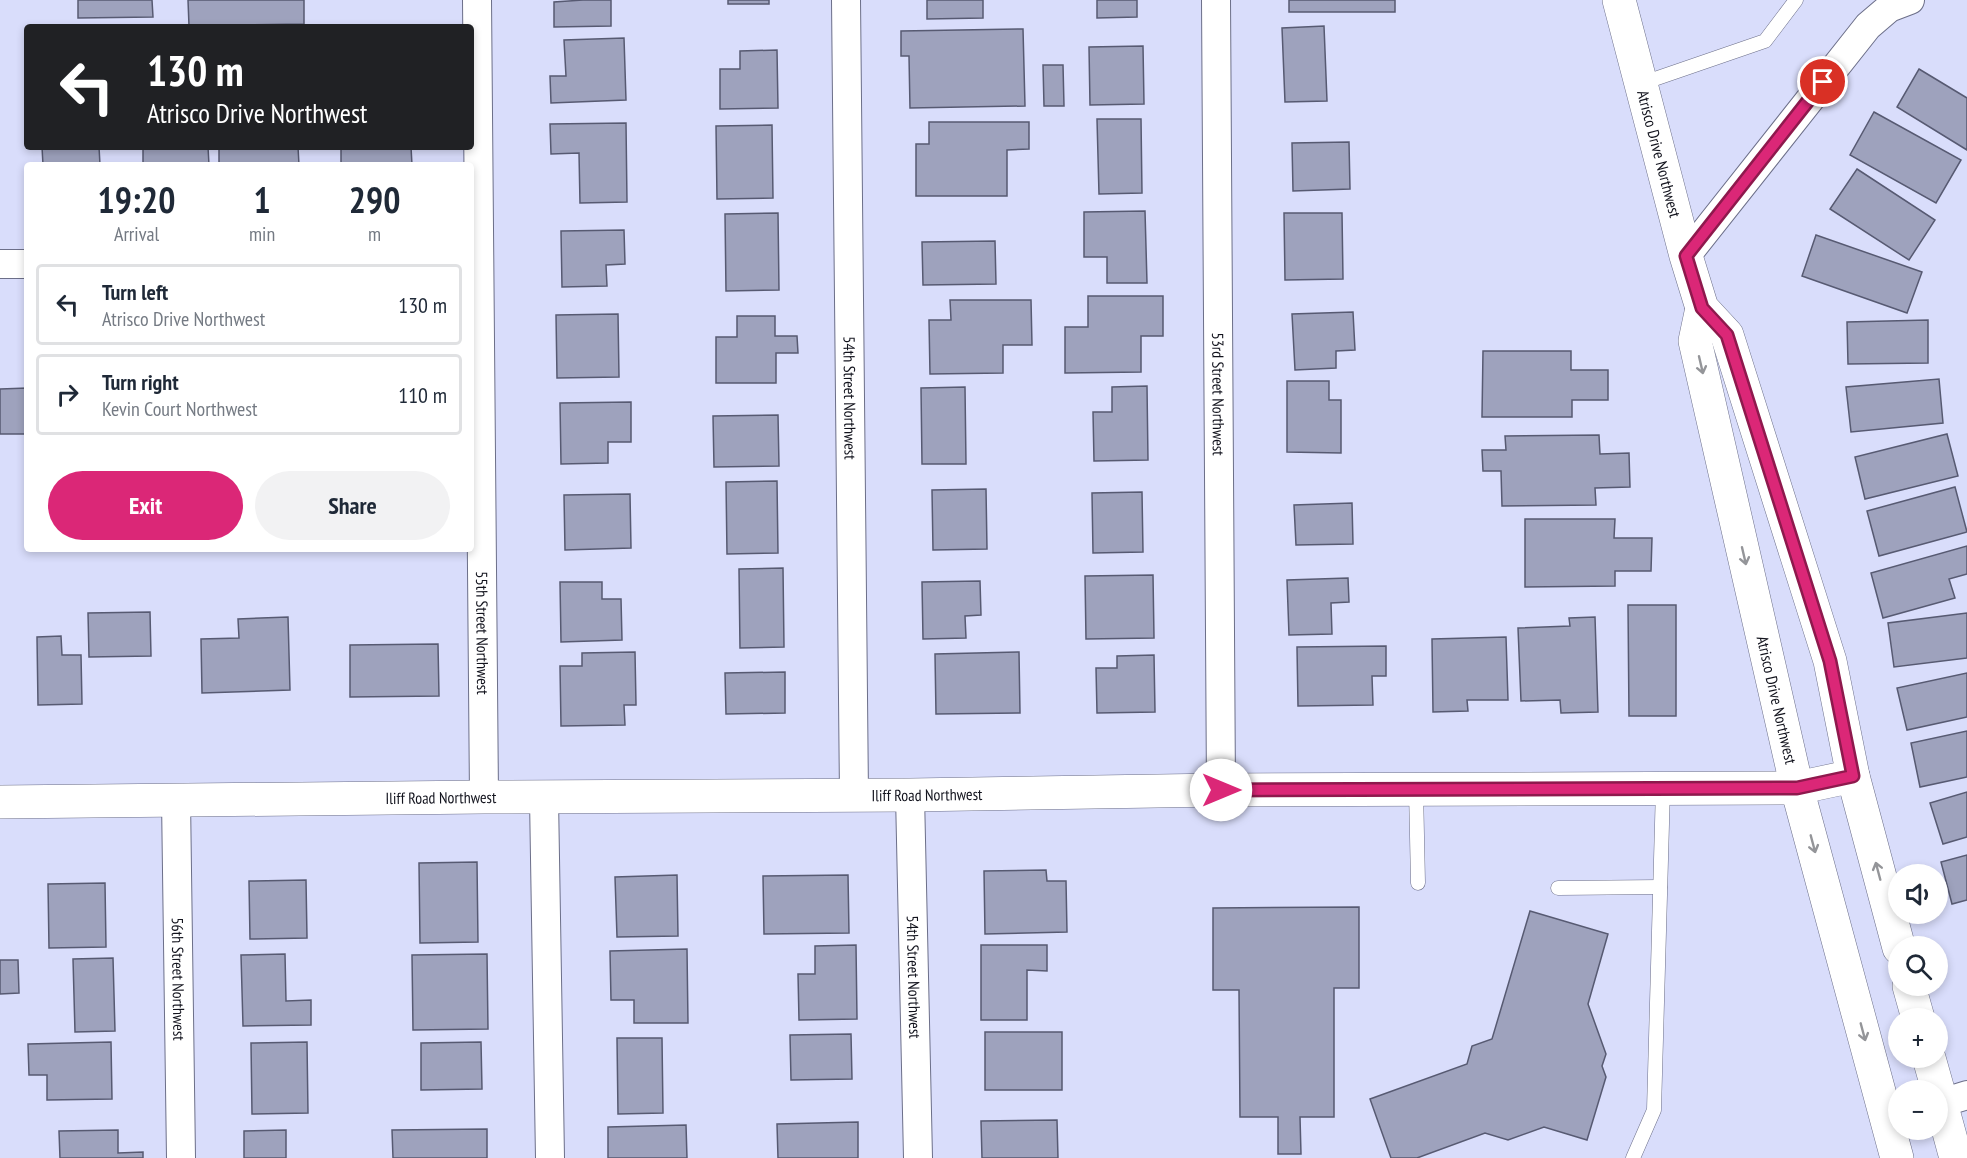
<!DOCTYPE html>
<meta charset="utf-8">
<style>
body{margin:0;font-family:"PT Sans Narrow",sans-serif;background:#f2f2f3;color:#1f2937;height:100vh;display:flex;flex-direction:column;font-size:22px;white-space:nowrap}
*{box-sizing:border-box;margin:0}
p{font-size:20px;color:#747a83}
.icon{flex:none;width:33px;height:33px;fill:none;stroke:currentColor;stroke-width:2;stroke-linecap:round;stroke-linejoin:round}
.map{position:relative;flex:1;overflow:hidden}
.panel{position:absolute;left:24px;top:162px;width:450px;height:390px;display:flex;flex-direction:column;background:#fff;border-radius:6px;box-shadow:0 3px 9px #0003}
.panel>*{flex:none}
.hud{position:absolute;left:24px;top:24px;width:450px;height:126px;border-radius:6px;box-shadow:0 3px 9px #0003;background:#202124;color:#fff;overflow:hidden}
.fabs{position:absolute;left:1888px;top:864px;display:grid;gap:12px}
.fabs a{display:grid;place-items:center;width:60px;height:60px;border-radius:50%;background:#fff;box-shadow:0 3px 9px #0003;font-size:30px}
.pin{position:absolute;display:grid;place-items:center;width:51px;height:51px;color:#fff;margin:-26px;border:3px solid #fff;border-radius:50%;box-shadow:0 2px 6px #0007}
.me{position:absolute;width:66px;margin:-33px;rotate:90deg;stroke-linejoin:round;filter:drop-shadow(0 0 4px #0008)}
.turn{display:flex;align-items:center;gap:21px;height:126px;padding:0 24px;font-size:27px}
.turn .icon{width:78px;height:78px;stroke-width:2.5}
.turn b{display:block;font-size:42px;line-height:51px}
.eta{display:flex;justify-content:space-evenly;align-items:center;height:102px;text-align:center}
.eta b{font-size:36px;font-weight:600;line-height:42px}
.primary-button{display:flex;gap:12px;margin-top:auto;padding:12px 24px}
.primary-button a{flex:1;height:69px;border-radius:36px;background:#db2777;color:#fff;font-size:24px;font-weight:600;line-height:69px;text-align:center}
.primary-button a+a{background:#f2f2f3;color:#1f2937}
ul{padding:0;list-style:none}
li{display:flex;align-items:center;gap:18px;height:81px;margin:0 12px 9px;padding:0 12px;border:3px solid #e0e1e3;border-radius:6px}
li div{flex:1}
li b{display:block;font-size:22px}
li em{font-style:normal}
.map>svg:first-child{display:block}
</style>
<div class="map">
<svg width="1967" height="1158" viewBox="0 0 1967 1158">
<rect width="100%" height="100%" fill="#d9ddfb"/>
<g fill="#9ea2bd" stroke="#575a72" stroke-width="1.5">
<polygon points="78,0 152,0 153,17 78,18"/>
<polygon points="188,0 304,0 304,24 189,26"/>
<polygon points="583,0 611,0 611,26 554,27 554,2"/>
<rect x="728" y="0" width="41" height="4"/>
<polygon points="927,0 983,0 983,18 927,19"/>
<polygon points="1097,0 1137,0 1137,17 1097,18"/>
<rect x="1289" y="0" width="106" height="12"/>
<polygon points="1324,26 1327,101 1285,102 1282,28"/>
<polygon points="1023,29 1025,106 910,108 909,56 901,56 901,31"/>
<polygon points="624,38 626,100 551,103 550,76 566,76 564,40"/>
<polygon points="1143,46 1144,104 1090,105 1089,47"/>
<polygon points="777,50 778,108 720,109 720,69 740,69 740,51"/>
<polygon points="1043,65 1063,65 1064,106 1044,106"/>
<polygon points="1919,69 1967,98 1967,150 1897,107"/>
<polygon points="1874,112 1961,160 1936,203 1850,155"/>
<polygon points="1097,119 1141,119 1142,193 1099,194"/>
<polygon points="929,122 1029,122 1029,149 1007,150 1007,196 916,196 916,144 929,144"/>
<polygon points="626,123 627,202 580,203 579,153 551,154 550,124"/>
<polygon points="772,125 773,198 717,199 716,126"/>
<polygon points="1349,142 1350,189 1293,191 1292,143"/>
<polygon points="42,147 99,147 100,165 43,165"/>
<polygon points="143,147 208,147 209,165 143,165"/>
<polygon points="219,147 298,147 299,165 219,165"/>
<polygon points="341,147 411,147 412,165 341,165"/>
<polygon points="1857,169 1935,220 1909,260 1830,209"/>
<polygon points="1145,211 1147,283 1107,283 1107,257 1084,257 1084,212"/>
<polygon points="778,213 779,290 726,291 725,214"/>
<polygon points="1284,213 1342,213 1343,279 1285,280"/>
<polygon points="624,230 625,264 606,265 607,286 562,287 561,231"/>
<polygon points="1816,235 1922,272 1907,313 1802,276"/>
<polygon points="995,241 996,284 923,285 922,242"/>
<polygon points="1088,296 1163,296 1163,336 1141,336 1141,372 1065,373 1065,327 1088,327"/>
<polygon points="950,300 1031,300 1032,345 1003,345 1003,373 930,374 929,320 951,320"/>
<polygon points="1353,312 1355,350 1336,351 1336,368 1295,370 1292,314"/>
<polygon points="618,314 619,377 557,378 556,315"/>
<polygon points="737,316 775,316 775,336 797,336 798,353 776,353 776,383 716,383 716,337 737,337"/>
<polygon points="1928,320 1928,363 1848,364 1847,322"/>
<polygon points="1483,351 1571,351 1571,370 1608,370 1608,400 1572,400 1572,417 1482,417"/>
<polygon points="1939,379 1943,423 1851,432 1846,387"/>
<polygon points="1287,381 1329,381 1329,400 1341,400 1341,453 1287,452"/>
<polygon points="1147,386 1148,460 1094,461 1093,412 1112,412 1112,387"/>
<polygon points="965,387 966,464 922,464 921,388"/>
<polygon points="27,388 27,434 0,434 0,389"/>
<polygon points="631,402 631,442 608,442 608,463 561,464 560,403"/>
<polygon points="778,415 779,466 714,467 713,416"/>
<polygon points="1947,434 1958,476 1865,499 1855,457"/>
<polygon points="1599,435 1600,454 1629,453 1630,487 1595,488 1596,505 1502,506 1501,471 1483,471 1482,450 1506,450 1505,436"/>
<polygon points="777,481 778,553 727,554 726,482"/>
<polygon points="1955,487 1967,532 1879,556 1867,511"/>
<polygon points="986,489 987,549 933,550 932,490"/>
<polygon points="1142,492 1143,552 1093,553 1092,493"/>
<polygon points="630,494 631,548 565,550 564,495"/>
<polygon points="1352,503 1353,544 1296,545 1294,505"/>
<polygon points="1525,519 1615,519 1614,538 1652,538 1651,571 1615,571 1615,586 1525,587"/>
<polygon points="1967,546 1967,574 1949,579 1955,598 1883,618 1871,573"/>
<polygon points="783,568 784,647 740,648 739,569"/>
<polygon points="1153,575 1154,638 1086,639 1085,576"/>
<polygon points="1348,578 1349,602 1331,603 1332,634 1289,635 1287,580"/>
<polygon points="980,581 981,615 965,616 966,638 923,639 922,582"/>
<polygon points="560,582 602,582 602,599 621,599 622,640 561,642"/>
<polygon points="1628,605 1676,605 1676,716 1629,716"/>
<polygon points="150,612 151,656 89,657 88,613"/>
<polygon points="1967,613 1967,658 1894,667 1888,623"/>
<polygon points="288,617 290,690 202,693 201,639 239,638 238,619"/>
<polygon points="1595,617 1598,712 1561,713 1560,700 1521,701 1518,628 1570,626 1569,618"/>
<polygon points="61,636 62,655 81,655 82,704 38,705 37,637"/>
<polygon points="1506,637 1508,700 1467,700 1468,711 1433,712 1432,639"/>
<polygon points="438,644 439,696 350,697 350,645"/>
<polygon points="1386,646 1386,676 1372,676 1373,705 1298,706 1297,647"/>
<polygon points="635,652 636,705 624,705 625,725 561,726 560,666 582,666 582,653"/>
<polygon points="1019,652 1020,713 936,714 935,654"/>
<polygon points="1154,655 1155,712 1097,713 1096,668 1117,668 1117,656"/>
<polygon points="785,672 785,713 726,714 725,673"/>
<polygon points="1967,673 1967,717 1907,730 1897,688"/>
<polygon points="1967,731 1967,777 1920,787 1911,743"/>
<polygon points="1967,792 1967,837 1943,844 1930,803"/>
<polygon points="1967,855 1967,900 1952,904 1941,862"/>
<polygon points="477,862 478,942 420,943 419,863"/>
<polygon points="1046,870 1047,881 1066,881 1067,932 985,934 984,871"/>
<polygon points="677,875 678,936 617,937 615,877"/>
<polygon points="848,875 849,933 764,934 763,876"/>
<polygon points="306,880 307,938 250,939 249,881"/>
<polygon points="105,883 106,947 49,948 48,884"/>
<polygon points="1359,907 1359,988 1334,988 1334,1117 1300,1117 1301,1154 1278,1154 1278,1117 1240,1117 1239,990 1213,990 1213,908"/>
<polygon points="1530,911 1608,934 1588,1004 1606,1054 1602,1066 1606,1077 1587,1140 1544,1127 1508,1140 1485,1133 1417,1158 1391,1158 1370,1099 1467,1064 1472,1046 1492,1039"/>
<polygon points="856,945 857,1019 799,1020 798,974 815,974 815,946"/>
<polygon points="981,945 1047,945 1047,971 1027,970 1027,1020 981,1020"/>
<polygon points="687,949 688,1023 634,1023 634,1000 611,1000 610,951"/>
<polygon points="285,954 286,1001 311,1000 311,1025 243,1026 241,955"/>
<polygon points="487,954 488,1029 413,1030 412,955"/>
<polygon points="113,958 115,1031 75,1032 73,959"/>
<polygon points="0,960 18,960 19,993 0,994"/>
<rect x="985" y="1032" width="77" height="58"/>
<polygon points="851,1034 852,1079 791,1080 790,1035"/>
<polygon points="617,1038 662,1038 663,1113 618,1114"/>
<polygon points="111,1042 112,1099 47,1100 47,1075 29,1075 28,1044"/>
<polygon points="307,1042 308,1113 252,1114 251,1043"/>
<polygon points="481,1042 482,1089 421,1090 421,1043"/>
<polygon points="1057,1120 1058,1158 982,1158 981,1121"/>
<polygon points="858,1122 858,1158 778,1158 777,1124"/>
<polygon points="686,1125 687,1158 608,1158 608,1127"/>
<polygon points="487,1129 487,1158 393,1158 392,1130"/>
<polygon points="118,1130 118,1153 143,1152 143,1158 60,1158 59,1131"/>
<polygon points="286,1130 286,1158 244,1158 244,1131"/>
</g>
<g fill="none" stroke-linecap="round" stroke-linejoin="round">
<g stroke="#6c6f89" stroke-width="15">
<g id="service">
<polyline points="1640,84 1765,41 1796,0"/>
<polyline points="1416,789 1418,883"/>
<polyline points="1558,888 1660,887"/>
<polyline points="1633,1158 1654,1110 1663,788"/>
</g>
</g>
<g stroke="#6c6f89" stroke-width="30">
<g id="minor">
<path id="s1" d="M 477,0 L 484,797"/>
<path id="s2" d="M 846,0 L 854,796"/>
<path id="s3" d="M 1216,0 L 1221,790"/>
<polyline points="1686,256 1868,26 1889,8 1910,0"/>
<polyline points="0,264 27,264"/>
<path id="s4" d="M 910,795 L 918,1158"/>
<polyline points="544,798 550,1158"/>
<path id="s5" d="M 176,799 L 181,1158"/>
<polyline points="1938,1104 1967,1095"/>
</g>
</g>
<g stroke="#6c6f89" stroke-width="34">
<g id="tertiary">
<path id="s6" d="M 1619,0 L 1686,256 L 1702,308 L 1727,335 L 1830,661 L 1853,776"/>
<path id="s7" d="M 1702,308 L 1695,341 L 1797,788"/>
</g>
</g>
<g stroke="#6c6f89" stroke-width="34">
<g id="secondary">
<polyline points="1797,788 1897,1158"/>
<path id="s8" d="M 0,802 L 484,797 L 910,795 L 1221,790 L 1797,788 L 1853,776 L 1899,948"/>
<polyline points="1909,986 1918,1018"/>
<polyline points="1929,1058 1938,1090"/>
<polyline points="1938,1092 1956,1158"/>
</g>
</g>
<use href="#service" stroke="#fff" stroke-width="14"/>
<use href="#minor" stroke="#fff" stroke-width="28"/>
<use href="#tertiary" stroke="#fff" stroke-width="33"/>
<use href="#secondary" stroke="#fff" stroke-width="33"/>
</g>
<defs><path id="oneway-shaft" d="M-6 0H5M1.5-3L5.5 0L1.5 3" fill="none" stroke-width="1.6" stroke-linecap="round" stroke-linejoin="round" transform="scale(1.5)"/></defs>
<g stroke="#949599">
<use href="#oneway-shaft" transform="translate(1701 365) rotate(77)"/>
<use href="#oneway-shaft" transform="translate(1744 556) rotate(77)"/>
<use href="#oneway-shaft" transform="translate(1813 844) rotate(75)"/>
<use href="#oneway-shaft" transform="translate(1878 871) rotate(-105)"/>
<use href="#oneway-shaft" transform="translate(1863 1032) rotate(75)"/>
</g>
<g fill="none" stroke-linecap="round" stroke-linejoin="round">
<g stroke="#8e194d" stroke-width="15">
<polyline id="route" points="1221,790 1797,788 1853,776 1830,661 1727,335 1702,308 1686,256 1823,82"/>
</g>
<use href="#route" stroke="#db2777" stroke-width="10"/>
</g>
<g text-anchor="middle" stroke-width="4.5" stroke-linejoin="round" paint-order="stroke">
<g font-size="16" fill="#12131d" stroke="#fff">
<text dy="6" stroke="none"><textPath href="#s6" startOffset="159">Atrisco Drive Northwest</textPath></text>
<text dy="6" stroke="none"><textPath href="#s3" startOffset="394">53rd Street Northwest</textPath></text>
<text dy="6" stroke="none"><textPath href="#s2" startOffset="398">54th Street Northwest</textPath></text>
<text dy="6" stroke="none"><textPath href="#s1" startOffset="633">55th Street Northwest</textPath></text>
<text dy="6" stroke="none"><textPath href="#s7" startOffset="402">Atrisco Drive Northwest</textPath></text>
<text dy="6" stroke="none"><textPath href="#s8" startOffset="927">Iliff Road Northwest</textPath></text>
<text dy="6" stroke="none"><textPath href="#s8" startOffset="441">Iliff Road Northwest</textPath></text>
<text dy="6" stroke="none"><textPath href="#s4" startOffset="182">54th Street Northwest</textPath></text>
<text dy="6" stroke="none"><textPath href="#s5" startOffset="180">56th Street Northwest</textPath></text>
</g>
</g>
</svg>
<div class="fabs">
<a><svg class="icon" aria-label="sound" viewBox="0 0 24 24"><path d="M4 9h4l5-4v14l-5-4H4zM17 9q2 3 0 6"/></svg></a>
<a><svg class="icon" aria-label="search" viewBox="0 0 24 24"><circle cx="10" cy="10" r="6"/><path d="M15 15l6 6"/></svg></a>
<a>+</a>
<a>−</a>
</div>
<div class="pin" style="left:1823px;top:82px;background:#d93025"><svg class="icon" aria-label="arrive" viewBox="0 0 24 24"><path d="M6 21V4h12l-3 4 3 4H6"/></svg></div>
<svg class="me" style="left:1221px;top:790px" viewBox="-20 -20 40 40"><circle r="19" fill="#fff"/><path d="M0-13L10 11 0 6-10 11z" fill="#db2777"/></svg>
<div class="hud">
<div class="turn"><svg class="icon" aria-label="left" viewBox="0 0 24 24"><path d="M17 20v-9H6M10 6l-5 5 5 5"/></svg><div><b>130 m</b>Atrisco Drive Northwest</div></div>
</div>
<section class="panel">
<div class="eta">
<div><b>19:20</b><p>Arrival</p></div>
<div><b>1</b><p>min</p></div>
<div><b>290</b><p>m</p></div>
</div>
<ul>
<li><svg class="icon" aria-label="left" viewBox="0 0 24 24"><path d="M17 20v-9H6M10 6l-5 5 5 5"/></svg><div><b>Turn left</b><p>Atrisco Drive Northwest</p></div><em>130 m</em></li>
<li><svg class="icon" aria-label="right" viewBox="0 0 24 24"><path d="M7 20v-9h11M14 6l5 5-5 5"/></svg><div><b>Turn right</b><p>Kevin Court Northwest</p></div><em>110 m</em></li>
</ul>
<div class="primary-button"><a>Exit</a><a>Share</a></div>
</section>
</div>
